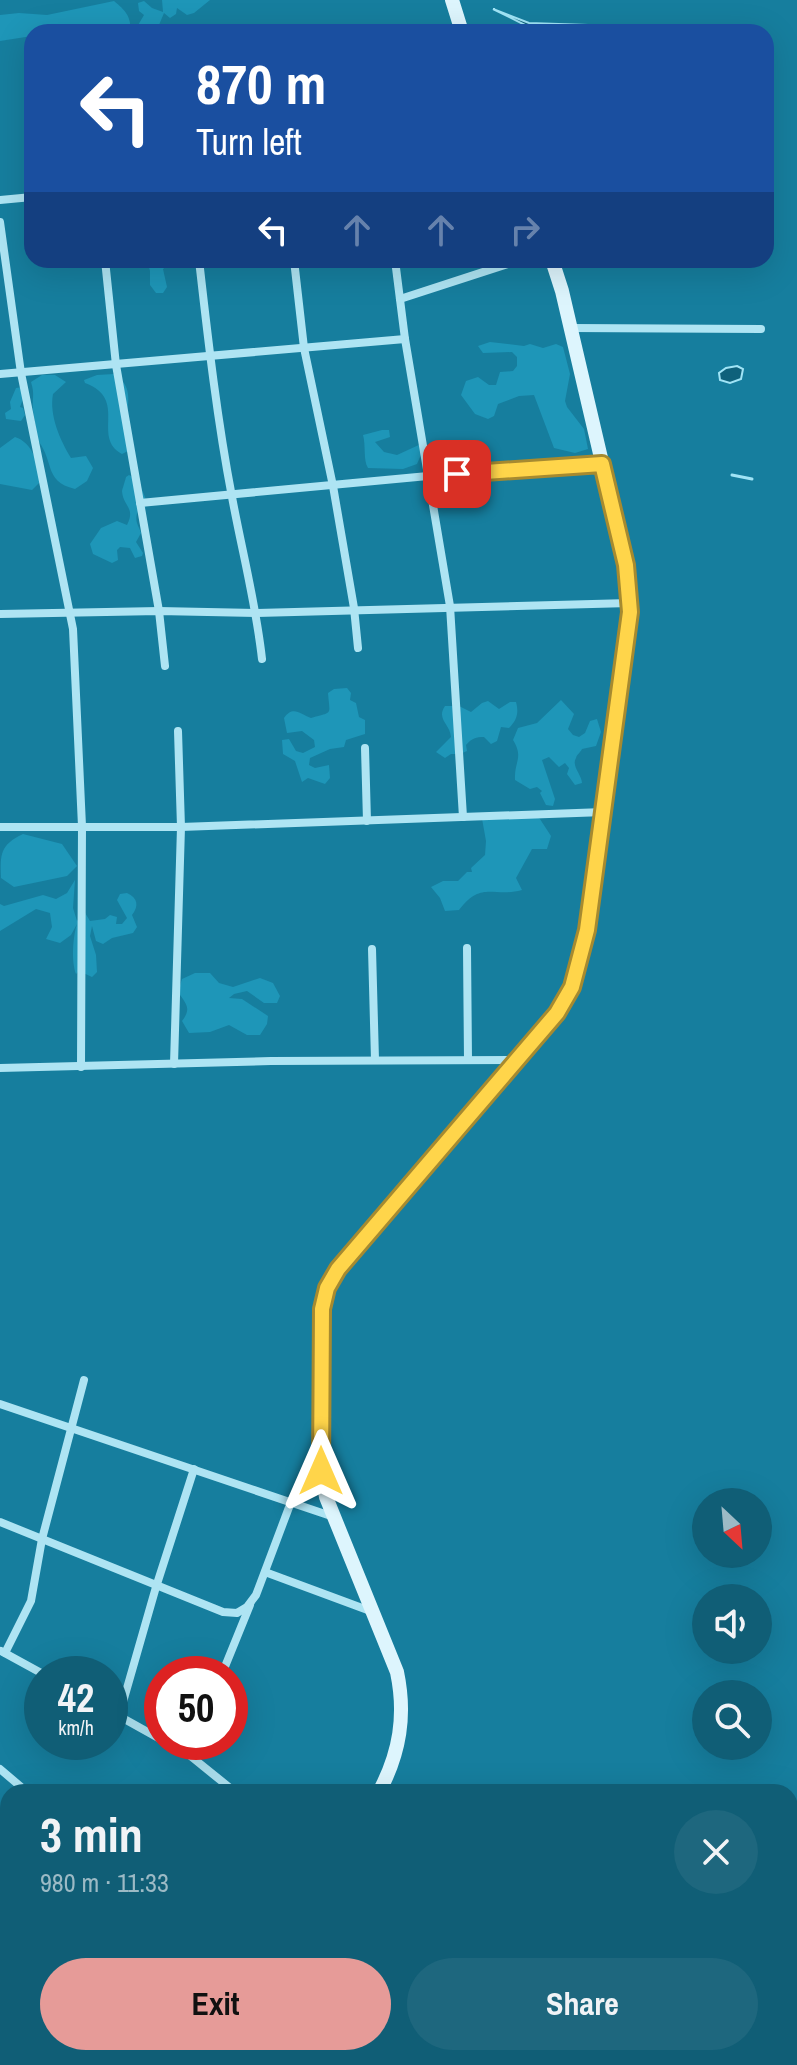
<!DOCTYPE html>
<meta charset="utf-8">
<style>
body{margin:0;font-family:"Archivo Narrow",sans-serif;background:#1e677e;color:#f1f3f6;height:100vh;display:flex;flex-direction:column;font-size:30px;white-space:nowrap}
*{box-sizing:border-box;margin:0}
p{font-size:26px;color:#9cbac5}
.icon{flex:none;width:44px;height:44px;fill:none;stroke:currentColor;stroke-width:2;stroke-linecap:round;stroke-linejoin:round}
.map{position:relative;flex:1;overflow:hidden}
.details{position:absolute;left:0px;top:1784px;width:798px;height:282px;display:flex;flex-direction:column;background:#105e76;border-radius:24px 24px 0 0;box-shadow:0 8px 32px #0002}
.details>*{flex:none}
.top-card{position:absolute;left:24px;top:24px;width:750px;height:244px;border-radius:24px;box-shadow:0 8px 32px #0002;background:#1a4fa0;color:#fff;overflow:hidden}
.needle{width:52px;rotate:154deg}
.controls{position:absolute;left:692px;top:1488px;display:grid;gap:16px}
.controls a{display:grid;place-items:center;width:80px;height:80px;border-radius:50%;background:#105e76;box-shadow:0 8px 32px #0002;font-size:40px}
.speed{position:absolute;left:24px;top:1656px;display:flex;gap:16px;font-size:40px;font-weight:700;text-align:center}
.speed>*{display:grid;place-content:center;width:104px;height:104px;border-radius:50%;background:#105e76;box-shadow:0 8px 32px #0002;line-height:1}
.speed small{font-size:20px;font-weight:400}
.speed .limit{border:12px solid #d22;background:#fff;color:#111}
.pin{position:absolute;display:grid;place-items:center;width:68px;height:68px;color:#fff;margin:-34px;border-radius:16px;box-shadow:0 4px 12px #0006}
.me{position:absolute;width:88px;margin:-44px;rotate:0deg;stroke-linejoin:round;filter:drop-shadow(0 0 6px #0008)}
.turn{display:flex;align-items:center;gap:28px;height:168px;padding:0 40px;font-size:36px}
.turn .icon{width:104px;height:104px;stroke-width:2.5}
.turn b{display:block;font-size:56px;line-height:68px}
.lanes{display:flex;align-items:center;height:76px;padding:0 40px;background:#0003;justify-content:center;gap:40px;direction:ltr}
.lanes .off{opacity:.35}
.round{display:grid;place-items:center;flex:none;width:84px;height:84px;border-radius:42px;background:#1e677e}
.overview{display:flex;align-items:center;justify-content:space-between;height:136px;padding:0 40px}
h1{font-size:48px;font-weight:700;line-height:60px}
.action{display:flex;gap:16px;margin-top:auto;padding:16px 40px}
.action a{flex:1;height:92px;border-radius:48px;background:#e69b98;color:#111;font-size:32px;font-weight:700;line-height:92px;text-align:center}
.action a+a{background:#1e677e;color:#f1f3f6}
.map>svg:first-child{display:block}
</style>
<div class="map">
<svg width="797" height="2065" viewBox="0 0 797 2065">
<rect width="100%" height="100%" fill="#167e9e"/>
<g fill="#1e96b8">
<polygon points="162,0 210,0 194,13 187,15 177,8 176,14 170,18 164,13 159,25 152,32 134,32 144,15 139,11 138,3 144,1 152,8 163,12"/>
<path d="M 114,1 C 125,10 132,17 130,32 L 32,32 L 32,36 L 0,41 L 0,15 L 19,13 L 47,15 Z"/>
<polygon points="147,260 174,260 163,269 167,287 163,293 156,293 150,285 150,271"/>
<polygon points="490,342 524,346 530,344 543,348 556,344 563,347 570,374 565,401 567,407 584,429 588,449 575,453 554,448 534,395 519,396 498,404 494,416 488,419 475,414 461,395 466,381 478,377 489,385 496,385 500,372 513,371 517,366 517,357 512,352 483,353 478,346"/>
<path d="M 114,374 C 133,386 128,400 127,419 C 127,430 128,441 128,451 L 122,454 C 91,437 129,399 85,383 L 84,380 L 97,375 Z"/>
<path d="M 42,375 L 55,375 L 66,382 L 53,394 C 49,415 60,440 71,458 L 86,456 L 93,468 L 87,481 L 75,489 C 42,481 56,460 35,437 C 37,425 34,421 33,410 C 32,397 35,395 31,382 Z"/>
<polygon points="23,387 25,394 20,407 23,408 25,415 21,421 6,419 5,413 11,409 10,402 16,388"/>
<path d="M 382,430 L 389,430 L 390,437 L 375,442 L 384,452 L 397,455 L 421,444 L 423,450 L 417,464 L 403,469 L 368,468 C 363,460 366,445 363,435 Z"/>
<path d="M 15,437 C 33,443 37,462 42,480 L 32,490 L 0,484 L 0,448 Z"/>
<path d="M 129,475 L 138,480 L 147,502 L 145,509 L 138,511 C 134,521 138,524 141,533 L 136,542 L 143,553 L 142,556 L 135,558 L 130,548 L 120,547 L 117,550 L 118,560 L 112,563 L 93,554 L 90,544 L 101,528 L 117,521 L 127,525 C 136,507 123,507 122,491 C 122,490 126,478 126,477 Z"/>
<path d="M 347,688 L 351,693 L 350,700 L 356,703 L 359,717 L 365,720 L 365,734 L 346,740 L 344,747 L 330,749 L 310,758 L 309,765 L 315,768 L 329,765 L 330,778 L 325,784 L 308,778 L 302,782 L 295,761 L 283,754 L 282,740 L 289,739 L 296,751 L 303,753 L 315,747 L 314,740 L 302,731 L 287,733 L 284,718 C 293,705 300,714 311,718 C 333,711 330,717 328,693 L 334,689 Z"/>
<path d="M 561,700 L 574,714 L 568,729 L 573,735 L 579,737 L 585,733 L 590,721 L 597,719 L 601,732 L 596,746 L 582,749 C 581,752 577,754 576,758 C 571,766 582,775 582,783 L 575,785 L 567,774 L 569,768 L 565,763 L 559,767 L 549,757 L 542,760 L 555,799 L 553,806 L 546,805 L 540,793 L 542,791 L 537,787 L 530,789 L 515,780 C 514,761 524,758 513,740 L 518,728 L 537,723 Z"/>
<path d="M 488,701 L 499,709 L 510,702 L 516,702 C 519,713 517,720 509,728 L 501,727 L 497,741 L 491,744 L 484,737 C 476,737 472,738 466,745 L 467,751 L 460,754 L 451,754 L 445,758 L 436,752 L 451,737 C 450,724 436,719 445,706 L 459,706 L 471,712 L 482,703 Z"/>
<path d="M 481,813 L 536,813 L 551,836 L 547,849 L 532,849 L 516,878 L 522,890 C 493,898 482,880 459,910 L 445,911 L 440,898 L 431,887 L 443,881 L 458,881 L 467,872 L 472,872 L 471,868 L 485,855 L 486,841 Z"/>
<path d="M 23,834 L 62,844 L 77,866 L 67,876 L 14,887 L 1,878 C 0,854 0,845 23,834 Z"/>
<path d="M 75,880 L 73,908 L 77,921 L 84,911 L 90,921 L 105,919 L 110,915 L 117,917 L 116,924 L 122,924 L 127,918 L 117,900 L 120,894 L 127,893 C 138,898 139,906 132,915 L 137,927 L 133,933 L 112,938 L 103,944 L 96,941 L 92,926 L 90,936 L 96,955 L 97,972 L 92,977 L 79,971 L 76,974 C 71,961 73,936 77,924 L 71,935 L 60,943 L 46,939 L 52,927 L 50,913 L 36,909 L 0,931 L 0,904 L 4,906 L 43,895 L 56,899 L 67,893 Z"/>
<path d="M 195,973 L 210,973 L 219,983 L 233,987 L 260,978 L 273,983 L 280,996 L 277,1003 L 264,1003 L 247,991 L 234,994 L 229,998 L 242,999 L 268,1016 L 267,1024 L 260,1035 L 247,1035 L 229,1025 L 210,1032 L 189,1033 L 182,1021 C 192,1008 186,1004 178,992 L 182,979 Z"/>
</g>
<g fill="#0e617b" stroke="#a0e4f6" stroke-width="2">
<polygon points="493,9 529,23 588,25 611,32 586,27 525,25"/>
<polygon points="737,366 743,369 741,379 730,383 720,380 719,373 726,368"/>
<polygon points="737,2058 776,2058 773,2065 734,2065"/>
</g>
<g fill="none" stroke-linecap="round" stroke-linejoin="round">
<polyline stroke="#a0e4f6" stroke-width="3" points="732,475 752,479"/>
<g stroke="#aee4f3" stroke-width="8">
<polyline points="0,200 32,197"/>
<polyline points="0,222 21,373 73,629 82,826 81,1067"/>
<polyline points="105,260 116,365 159,611 165,666"/>
<path d="M 199,260 C 208,339 217,419 232,497 C 242,551 256,604 262,659"/>
<polyline points="294,260 304,348 333,486 354,608 358,648"/>
<polyline points="395,260 405,339 450,606 463,817"/>
<polyline points="400,299 520,260"/>
<polyline points="571,328 761,329"/>
<polyline points="0,374 405,339"/>
<polyline points="140,503 428,476 602,464"/>
<polyline points="0,614 159,611 257,613 630,603"/>
<polyline points="365,748 367,821"/>
<polyline points="0,827 181,827 604,812"/>
<polyline points="467,948 468,1060"/>
<polyline points="372,949 375,1060"/>
<polyline points="174,1064 181,827 178,731"/>
<polyline points="0,1068 271,1061 518,1060"/>
<polyline points="0,1404 331,1516"/>
<polyline points="0,1522 223,1612 237,1613 247,1607 256,1595 291,1502"/>
<polyline points="265,1572 373,1612"/>
<polyline points="1,1651 43,1674"/>
<polyline points="5,1653 31,1601 42,1539 84,1380"/>
<polyline points="222,1674 250,1605"/>
<polyline points="110,1711 162,1740"/>
<polyline points="119,1716 156,1587 194,1469"/>
<polyline points="166,1742 188,1754 235,1792"/>
<polyline points="188,1754 199,1742"/>
<polyline points="0,1769 27,1792"/>
<polyline points="0,1950 8,1958"/>
<polyline points="106,2058 113,2065"/>
</g>
<g stroke="#aee4f3" stroke-width="12">
<polyline points="0,2041 8,2049"/>
<polyline points="18,2058 25,2065"/>
</g>
<g stroke="#ddf5fd" stroke-width="14">
<polyline points="452,0 462,32"/>
<path d="M 379,1792 C 400,1753 406,1715 397,1672 L 326,1497 L 321,1471 L 322,1309 L 327,1288 L 338,1269 L 557,1013 L 572,987 L 587,930 L 630,612 L 626,565 L 562,291 L 552,260"/>
<polyline points="790,2011 797,2012"/>
<polyline points="119,2065 122,2058"/>
</g>
</g>
<g fill="none" stroke-linecap="round" stroke-linejoin="round">
<g stroke="#a68a30" stroke-width="20">
<polyline id="route" points="321,1471 322,1309 327,1288 338,1269 557,1013 572,987 587,930 630,612 626,565 602,464 457,474"/>
</g>
<use href="#route" stroke="#ffd54a" stroke-width="14"/>
</g>
</svg>
<div class="controls">
<a><svg class="needle" viewBox="-14 -14 28 28"><path d="M0-13l5 13h-10z" fill="#e53935"/><path d="M0 13l5-13h-10z" fill="#9cbac5"/></svg></a>
<a><svg class="icon" aria-label="sound" viewBox="0 0 24 24"><path d="M4 9h4l5-4v14l-5-4H4zM17 9q2 3 0 6"/></svg></a>
<a><svg class="icon" aria-label="search" viewBox="0 0 24 24"><circle cx="10" cy="10" r="6"/><path d="M15 15l6 6"/></svg></a>
</div>
<div class="speed"><div>42<small>km/h</small></div><div class="limit">50</div></div>
<div class="pin" style="left:457px;top:474px;background:#d93025"><svg class="icon" aria-label="arrive" viewBox="0 0 24 24"><path d="M6 21V4h12l-3 4 3 4H6"/></svg></div>
<svg class="me" style="left:321px;top:1471px" viewBox="-20 -20 40 40"><path d="M0-17L14 15 0 8-14 15z" fill="#ffd54a" stroke="#fff" stroke-width="4"/></svg>
<div class="top-card">
<div class="turn"><svg class="icon" aria-label="left" viewBox="0 0 24 24"><path d="M17 20v-9H6M10 6l-5 5 5 5"/></svg><div><b>870 m</b>Turn left</div></div>
<div class="lanes"><svg class="icon" aria-label="left" viewBox="0 0 24 24"><path d="M17 20v-9H6M10 6l-5 5 5 5"/></svg><svg class="icon off" aria-label="ahead" viewBox="0 0 24 24"><path d="M12 20V5M6 11l6-6 6 6"/></svg><svg class="icon off" aria-label="ahead" viewBox="0 0 24 24"><path d="M12 20V5M6 11l6-6 6 6"/></svg><svg class="icon off" aria-label="right" viewBox="0 0 24 24"><path d="M7 20v-9h11M14 6l5 5-5 5"/></svg></div>
</div>
<section class="details">
<div class="overview"><div><h1>3 min</h1><p>980 m · 11:33</p></div><a class="round"><svg class="icon" aria-label="close" viewBox="0 0 24 24"><path d="M6 6l12 12M18 6L6 18"/></svg></a></div>
<div class="action"><a>Exit</a><a>Share</a></div>
</section>
</div>
